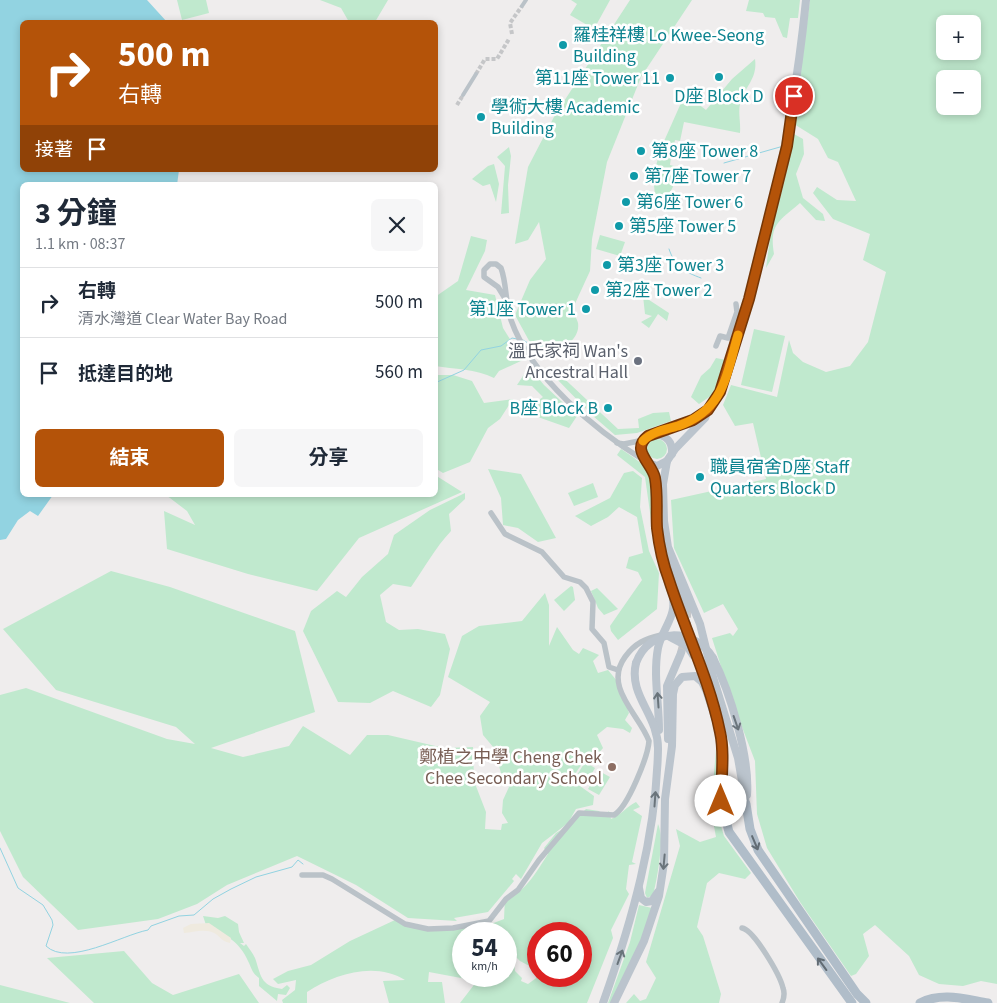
<!DOCTYPE html>
<html lang="zh-TW">
<meta charset="utf-8">
<style>
body{margin:0;font-family:"Source Sans 3","Noto Sans TC",sans-serif;background:#f6f6f7;color:#1f2937;height:100vh;display:flex;flex-direction:column;font-size:19px;white-space:nowrap}
*{box-sizing:border-box;margin:0}
p{font-size:16px;color:#747a83}
.icon{flex:none;width:28px;height:28px;fill:none;stroke:currentColor;stroke-width:2;stroke-linecap:round;stroke-linejoin:round}
.map{position:relative;flex:1;overflow:hidden}
.side{position:absolute;left:20px;top:182px;width:418px;height:315px;display:flex;flex-direction:column;background:#fff;border-radius:8px;box-shadow:0 2px 8px #0003}
.side>*{flex:none}
.banner{position:absolute;left:20px;top:20px;width:418px;height:152px;border-radius:8px;box-shadow:0 2px 8px #0003;background:#b45309;color:#fff;overflow:hidden}
.buttons{position:absolute;left:936px;top:15px;display:grid;gap:10px}
.buttons a{display:grid;place-items:center;width:45px;height:45px;border-radius:8px;background:#fff;box-shadow:0 2px 8px #0003;font-size:25px}
.speed{position:absolute;left:452px;top:922px;display:flex;gap:10px;font-size:25px;font-weight:700;text-align:center}
.speed>*{display:grid;place-content:center;width:65px;height:65px;border-radius:50%;background:#fff;box-shadow:0 2px 8px #0003;line-height:1}
.speed small{font-size:12px;font-weight:400}
.speed .limit{border:8px solid #d22;background:#fff;color:#111}
.pin{position:absolute;display:grid;place-items:center;width:42px;height:42px;color:#fff;margin:-21px;border:2px solid #fff;border-radius:50%;box-shadow:0 1px 5px #0007}
.me{position:absolute;width:55px;margin:-28px;rotate:0deg;stroke-linejoin:round;filter:drop-shadow(0 0 4px #0008)}
.turn{display:flex;align-items:center;gap:18px;height:105px;padding:0 15px;font-size:22px}
.turn .icon{width:65px;height:65px;stroke-width:2.5}
.turn b{display:block;font-size:35px;line-height:42px}
.then{display:flex;align-items:center;height:48px;padding:0 15px;background:#0003;gap:10px;font-size:19px}
.round{display:grid;place-items:center;flex:none;width:52px;height:52px;border-radius:8px;background:#f6f6f7}
.summary{display:flex;align-items:center;justify-content:space-between;height:85px;padding:0 15px}
h1{font-size:30px;font-weight:700;line-height:38px}
.action{display:flex;gap:10px;margin-top:auto;padding:10px 15px}
.action a{flex:1;height:58px;border-radius:8px;background:#b45309;color:#fff;font-size:20px;font-weight:700;line-height:58px;text-align:center}
.action a+a{background:#f6f6f7;color:#1f2937}
ul{padding:0;list-style:none}
li{display:flex;align-items:center;gap:15px;height:70px;padding:0 15px;border-top:1px solid #e0e1e3}
li div{flex:1}
li b{display:block;font-size:19px}
li em{font-style:normal}
.map>svg:first-child{display:block}
</style>
<div class="map">
<svg width="997" height="1003" viewBox="0 0 997 1003">
<rect width="100%" height="100%" fill="#efeded"/>
<g fill="#c0e9ce" fill-rule="evenodd">
<polygon points="177,0 206,0 209,13 182,20"/>
<polygon points="320,0 388,0 375,22 349,22 341,8"/>
<polygon points="571,0 610,0 594,29 570,15 577,4"/>
<path d="M 630,0 L 692,0 L 641,77 L 607,162 L 592,239 L 590,271 L 573,308 C 573,314 577,318 578,323 C 581,343 553,353 539,359 L 515,315 L 530,280 L 546,259 L 539,222 L 528,240 L 515,244 L 528,167 L 555,115 Z"/>
<polygon points="749,0 800,0 798,18 790,18 787,38 783,37 775,18 765,17 763,13 746,11"/>
<path d="M 810,0 L 997,0 L 997,984 L 981,981 L 963,986 L 939,984 L 919,975 L 909,956 L 875,925 L 863,934 L 869,956 L 856,974 L 851,976 L 800,902 L 767,848 L 757,814 L 755,761 L 732,701 L 712,638 L 730,633 L 733,636 L 738,629 L 723,604 L 704,613 L 674,548 L 671,500 L 766,479 L 753,423 L 735,426 L 723,405 L 731,385 L 777,397 L 789,340 L 793,353 L 803,362 L 826,372 L 850,366 L 868,342 L 886,272 L 863,260 L 870,234 L 833,219 L 813,193 L 817,187 L 837,200 L 856,201 L 838,162 L 828,158 L 818,139 L 794,124 ZM 945,24 L 972,24 L 972,51 L 945,51 ZM 945,79 L 972,79 L 972,106 L 945,106 Z"/>
<path d="M 755,59 C 758,79 744,87 740,104 C 738,114 741,123 740,133 L 684,122 L 680,141 L 675,140 L 674,145 L 681,147 L 678,158 L 671,157 L 670,165 L 682,168 L 667,199 L 655,195 L 653,176 L 661,148 L 685,94 L 706,110 L 732,79 Z"/>
<path d="M 794,134 L 803,139 L 804,154 L 796,174 L 803,198 L 823,214 L 825,221 L 816,220 L 800,203 C 779,221 769,224 774,254 L 766,268 L 771,231 L 785,179 Z"/>
<polygon points="509,147 511,156 508,185 509,213 501,214 505,166 497,157"/>
<polygon points="494,164 499,184 496,202 490,184 483,186 472,179 488,166"/>
<polygon points="600,235 625,242 620,256 596,249"/>
<path d="M 471,236 L 487,240 L 485,251 L 466,290 L 495,295 L 503,328 L 523,360 L 499,371 L 494,378 C 476,369 454,369 435,366 L 435,297 L 458,281 Z"/>
<polygon points="643,296 669,313 667,321 658,314 649,328 641,322 652,316 645,314"/>
<polygon points="754,329 785,336 772,392 741,385"/>
<polygon points="716,358 726,360 715,393 699,404 691,397 701,376 710,368"/>
<polygon points="529,367 544,385 577,416 569,428 535,416 524,410 543,397 532,386 517,385"/>
<polygon points="555,370 618,429 639,428 638,419 653,413 669,412 671,421 637,433 615,435 593,416 552,374"/>
<polygon points="435,375 453,375 472,381 484,403 513,399 500,419 488,428 470,462 443,473 435,468"/>
<circle cx="657" cy="449" r="10"/>
<path d="M 621,449 C 634,458 647,465 653,480 L 654,541 L 645,477 L 617,455 Z"/>
<polygon points="488,469 521,474 556,538 538,542 518,528 503,525 501,498"/>
<polygon points="633,471 642,478 640,507 649,551 659,573 657,609 618,640 611,631 610,626 642,580 638,572 626,568 629,557 643,553 637,517 619,507 608,517 591,526 575,516 610,498 624,473"/>
<polygon points="435,475 462,492 359,538 317,591 248,574 167,549 164,511 195,525 187,511 166,495 435,495"/>
<polygon points="593,483 598,497 574,506 568,493"/>
<path d="M 465,493 L 465,499 L 449,514 L 451,531 C 435,548 425,567 411,587 L 393,584 L 380,595 L 386,622 L 399,630 L 418,629 L 445,634 L 450,649 L 440,695 L 431,707 L 393,691 L 370,703 L 338,702 L 303,631 L 311,611 L 337,591 L 346,597 L 362,577 L 388,554 L 394,535 L 430,510 Z"/>
<path d="M 111,571 L 170,587 L 295,631 L 315,712 L 211,748 L 243,757 L 289,746 L 303,726 L 350,755 L 367,735 L 388,735 L 444,748 L 473,747 L 474,781 L 486,812 L 485,829 L 501,830 L 502,824 L 508,823 L 502,813 L 503,800 L 509,787 L 501,773 L 494,748 L 483,735 L 480,716 L 490,702 L 448,677 L 462,636 L 479,626 L 522,621 L 545,593 L 549,605 L 549,646 L 557,627 L 573,650 L 579,654 L 583,648 L 599,655 L 593,661 L 598,673 L 608,670 L 617,681 L 629,713 L 625,720 L 632,728 L 630,733 L 623,729 L 607,727 L 597,735 L 603,748 C 592,762 579,759 573,781 L 594,796 L 593,805 L 576,809 L 568,823 L 542,843 L 521,879 L 516,874 L 512,879 L 514,881 L 488,912 L 454,918 L 457,921 L 408,918 L 356,885 L 297,856 L 227,885 L 197,904 L 158,919 L 78,930 L 23,877 L 0,831 L 0,695 L 26,688 L 167,739 L 195,744 L 176,727 L 56,690 L 3,629 Z"/>
<polygon points="571,586 573,587 575,600 564,611 554,600"/>
<polygon points="597,588 618,609 604,615 598,608 591,591"/>
<polygon points="716,749 718,816 724,836 751,873 745,879 719,873 707,883 697,927 703,936 721,994 719,1003 626,1003 634,994 640,1001 646,999 656,978 646,962 680,846 676,829 700,842 716,837 711,810"/>
<polygon points="585,762 595,768 585,786 574,780"/>
<polygon points="599,771 610,777 599,795 588,789"/>
<path d="M 636,802 L 640,807 L 633,810 L 642,816 L 632,862 L 636,864 L 629,865 L 626,889 L 629,894 L 611,930 L 613,938 L 587,1003 L 460,1003 L 477,981 L 429,972 L 428,982 L 442,982 L 445,1003 L 389,1003 L 383,981 L 405,980 C 375,961 334,974 307,992 L 307,1003 L 283,1003 L 282,1000 L 295,990 L 296,980 L 278,984 L 273,979 L 288,971 L 311,965 L 350,941 L 395,920 L 428,930 L 466,928 L 460,939 L 464,944 L 464,976 L 506,976 L 506,963 L 508,965 L 514,962 L 515,971 L 522,978 L 521,981 L 528,984 L 539,976 L 581,976 L 581,934 L 539,934 L 539,941 L 534,944 L 530,954 L 539,961 L 539,967 L 535,969 L 520,961 L 511,952 L 506,953 L 506,934 L 465,934 L 504,919 L 505,897 C 525,895 538,869 548,854 L 544,848 L 556,833 L 568,826 L 586,809 L 599,811 L 603,817 L 609,811 L 611,819 C 621,815 626,807 636,802 Z"/>
<path d="M 658,824 C 665,838 657,879 653,895 L 647,898 L 645,893 Z"/>
<polygon points="639,905 652,908 643,936 611,1003 608,1003 630,942"/>
<path d="M 203,916 L 218,918 L 225,916 L 238,924 L 239,932 L 244,943 L 240,943 L 244,946 L 246,944 C 249,949 253,953 255,958 C 261,975 260,986 282,989 L 287,985 L 290,988 L 286,995 L 278,994 L 277,1001 L 259,986 L 259,978 C 252,973 252,969 248,961 C 240,942 224,933 206,925 Z"/>
<polygon points="124,951 152,983 173,995 239,974 259,1003 94,1003 47,958"/>
<polygon points="0,985 70,1003 0,1003"/>
</g>
<path fill="#efeadf" d="M 209,923 L 231,938 L 230,943 C 222,941 222,939 216,934 C 207,928 194,932 184,933 L 183,928 L 191,924 Z"/>
<polygon fill="#92d3e1" points="0,0 147,0 167,22 22,22 22,170 179,170 177,185 22,185 22,495 53,495 38,516 30,511 18,520 6,539 0,540"/>
<g fill="none" stroke-linecap="round" stroke-linejoin="round">
<g stroke="#92d3e1" stroke-width="1">
<polyline points="724,163 780,147"/>
<path d="M 669,249 C 675,267 685,272 701,278"/>
<polyline points="523,340 536,348 544,345"/>
<polyline points="435,383 464,370 481,350 501,346 512,338 517,339"/>
<path d="M 0,848 L 18,888 L 43,905 L 52,920 L 53,925 L 46,946 C 68,967 122,935 148,930 L 151,926 L 179,916 L 194,915 L 213,899 L 231,889 L 256,877 L 292,867 L 298,860 L 303,864"/>
</g>
<g stroke="#c5c6c8" stroke-width="4" stroke-dasharray="4 2" stroke-linecap="butt">
<polyline points="512,34 510,23 522,6"/>
<polyline points="476,74 485,59 497,59 509,39"/>
<polyline points="457,105 463,95"/>
</g>
<polyline stroke="#c5c6c8" stroke-width="8" stroke-dasharray="8 4" stroke-linecap="butt" points="681,653 687,629 687,609"/>
<g stroke="#bac2c8" stroke-width="4">
<polyline points="522,6 526,0"/>
<polyline points="463,95 476,74"/>
</g>
<g stroke="#bac2c8" stroke-width="5.5">
<path d="M 506,300 L 498,287 L 484,277 L 484,270 L 490,264 L 496,264 L 501,268 C 507,284 505,303 511,320 C 531,377 595,430 645,461"/>
<polyline points="716,346 720,336 728,338 737,312 736,304"/>
<polyline points="617,443 624,444 644,440"/>
<polyline points="491,513 505,534 542,552 564,577 580,582 586,588 593,602 592,629 604,643 609,667 618,670"/>
<path d="M 302,875 L 323,875 L 332,879 L 405,924 L 428,929 L 453,928 L 489,921 L 506,899 L 518,890 L 539,860 L 579,813 L 614,815 C 628,807 648,756 649,741 C 639,714 603,687 625,657 C 635,643 645,639 661,635"/>
<path d="M 742,928 C 754,930 780,975 783,988 C 785,993 784,998 782,1003"/>
</g>
<g stroke="#bbc4cd" stroke-width="8">
<polyline points="708,410 705,418 675,449 667,461 663,484 664,521 668,547 700,624 713,677 738,758 746,804"/>
<path d="M 655,434 C 666,435 673,442 672,454"/>
<path d="M 667,461 L 657,466 L 648,463 L 641,454 L 644,440 C 661,423 694,427 711,407 C 728,386 732,355 740,330 C 772,222 795,112 806,0"/>
<polyline points="650,464 656,483 657,529 661,552 705,683"/>
<polyline points="671,561 687,609"/>
<polyline points="670,637 687,646 693,655"/>
<path d="M 713,658 C 730,692 750,757 747,795"/>
<path d="M 659,730 C 659,702 653,675 658,648 C 661,632 676,616 673,600"/>
<polyline points="668,739 667,686 681,653"/>
<polyline points="639,888 641,898 646,902 652,901 658,892"/>
<path d="M 603,1003 C 632,921 656,837 658,750 C 659,715 628,696 636,663"/>
<polyline points="614,1003 644,941 659,896 664,863 665,799 672,746 673,694 675,685 682,677 695,676 702,682 708,694"/>
</g>
<g stroke="#b0bdc9" stroke-width="9">
<polyline points="708,694 721,735 721,801 729,832 852,1003"/>
<path d="M 725,811 L 726,802 C 734,796 739,798 746,804 L 750,829 L 758,850 L 857,994 L 866,1003"/>
<path d="M 920,1003 C 942,992 964,999 988,1003"/>
</g>
<path stroke="#bbc4cd" stroke-width="8" d="M 636,663 C 649,627 694,627 713,658"/>
</g>
<defs><path id="oneway-shaft" d="M-6 0H5M1.5-3L5.5 0L1.5 3" fill="none" stroke-width="1.6" stroke-linecap="round" stroke-linejoin="round" transform="scale(1.25)"/></defs>
<g stroke="#6a747b">
<use href="#oneway-shaft" transform="translate(658 700) rotate(-94)"/>
<use href="#oneway-shaft" transform="translate(736 723) rotate(71)"/>
<use href="#oneway-shaft" transform="translate(655 799) rotate(-86)"/>
<use href="#oneway-shaft" transform="translate(664 862) rotate(95)"/>
<use href="#oneway-shaft" transform="translate(620 957) rotate(-70)"/>
</g>
<g stroke="#626c74">
<use href="#oneway-shaft" transform="translate(755 843) rotate(67)"/>
<use href="#oneway-shaft" transform="translate(822 964) rotate(-126)"/>
</g>
<g fill="none" stroke-linecap="round" stroke-linejoin="round">
<g stroke="#753606" stroke-width="12">
<path id="route" d="M 721,801 C 721,779 725,753 720,732 C 710,681 685,630 669,580 C 663,564 659,545 657,528 C 656,512 658,495 655,478 C 652,463 630,450 648,436 L 693,420 L 708,410 L 720,392 L 749,299 L 787,146 L 794,96"/>
</g>
<use href="#route" stroke="#b45309" stroke-width="9"/>
<path stroke="#f59e0b" stroke-width="9" d="M 643,441 C 651,432 666,429 678,426 C 724,410 726,376 738,335"/>
</g>
<g fill="#0f9aa8" stroke="#fff" stroke-width="2">
<circle cx="563" cy="45" r="5"/>
<circle cx="719" cy="77" r="5"/>
<circle cx="670" cy="78" r="5"/>
<circle cx="481" cy="117" r="5"/>
<circle cx="641" cy="151" r="5"/>
<circle cx="634" cy="176" r="5"/>
<circle cx="626" cy="202" r="5"/>
<circle cx="619" cy="226" r="5"/>
<circle cx="607" cy="265" r="5"/>
<circle cx="595" cy="290" r="5"/>
<circle cx="586" cy="309" r="5"/>
<circle cx="608" cy="408" r="5"/>
<circle cx="700" cy="477" r="5"/>
</g>
<circle fill="#6b7280" stroke="#fff" stroke-width="2" cx="638" cy="361" r="5"/>
<circle fill="#8d6e63" stroke="#fff" stroke-width="2" cx="612" cy="767" r="5"/>
<g text-anchor="middle" stroke-width="5" stroke-linejoin="round" paint-order="stroke">
<g font-size="18" fill="#0d838f" stroke="#fff" text-anchor="start">
<text x="573" y="41">羅桂祥樓 Lo Kwee-Seong<tspan x="573" dy="21">Building</tspan></text>
<text x="660" y="84" text-anchor="end">第11座 Tower 11</text>
<text x="719" y="102" text-anchor="middle">D座 Block D</text>
<text x="491" y="113">學術大樓 Academic<tspan x="491" dy="21">Building</tspan></text>
<text x="651" y="157">第8座 Tower 8</text>
<text x="644" y="182">第7座 Tower 7</text>
<text x="636" y="208">第6座 Tower 6</text>
<text x="629" y="232">第5座 Tower 5</text>
<text x="617" y="271">第3座 Tower 3</text>
<text x="605" y="296">第2座 Tower 2</text>
<text x="576" y="315" text-anchor="end">第1座 Tower 1</text>
<text x="598" y="414" text-anchor="end">B座 Block B</text>
<text x="710" y="473">職員宿舍D座 Staff<tspan x="710" dy="21">Quarters Block D</tspan></text>
</g>
<g font-size="18" fill="#5b616d" stroke="#fff" text-anchor="end">
<text x="628" y="357">溫氏家祠 Wan's<tspan x="628" dy="21">Ancestral Hall</tspan></text>
</g>
<g font-size="18" fill="#785e54" stroke="#fff" text-anchor="end">
<text x="602" y="763">鄭植之中學 Cheng Chek<tspan x="602" dy="21">Chee Secondary School</tspan></text>
</g>
</g>
</svg>
<div class="buttons">
<a>+</a>
<a>−</a>
</div>
<div class="speed"><div>54<small>km/h</small></div><div class="limit">60</div></div>
<div class="pin" style="left:794px;top:96px;background:#d93025"><svg class="icon" aria-label="arrive" viewBox="0 0 24 24"><path d="M6 21V4h12l-3 4 3 4H6"/></svg></div>
<svg class="me" style="left:721px;top:801px" viewBox="-20 -20 40 40"><circle r="19" fill="#fff"/><path d="M0-13L10 11 0 6-10 11z" fill="#b45309"/></svg>
<div class="banner">
<div class="turn"><svg class="icon" aria-label="right" viewBox="0 0 24 24"><path d="M7 20v-9h11M14 6l5 5-5 5"/></svg><div><b>500 m</b>右轉</div></div>
<div class="then">接著<svg class="icon" aria-label="arrive" viewBox="0 0 24 24"><path d="M6 21V4h12l-3 4 3 4H6"/></svg></div>
</div>
<section class="side">
<div class="summary"><div><h1>3 分鐘</h1><p>1.1 km · 08:37</p></div><a class="round"><svg class="icon" aria-label="close" viewBox="0 0 24 24"><path d="M6 6l12 12M18 6L6 18"/></svg></a></div>
<ul>
<li><svg class="icon" aria-label="right" viewBox="0 0 24 24"><path d="M7 20v-9h11M14 6l5 5-5 5"/></svg><div><b>右轉</b><p>清水灣道 Clear Water Bay Road</p></div><em>500 m</em></li>
<li><svg class="icon" aria-label="arrive" viewBox="0 0 24 24"><path d="M6 21V4h12l-3 4 3 4H6"/></svg><div><b>抵達目的地</b></div><em>560 m</em></li>
</ul>
<div class="action"><a>結束</a><a>分享</a></div>
</section>
</div>
